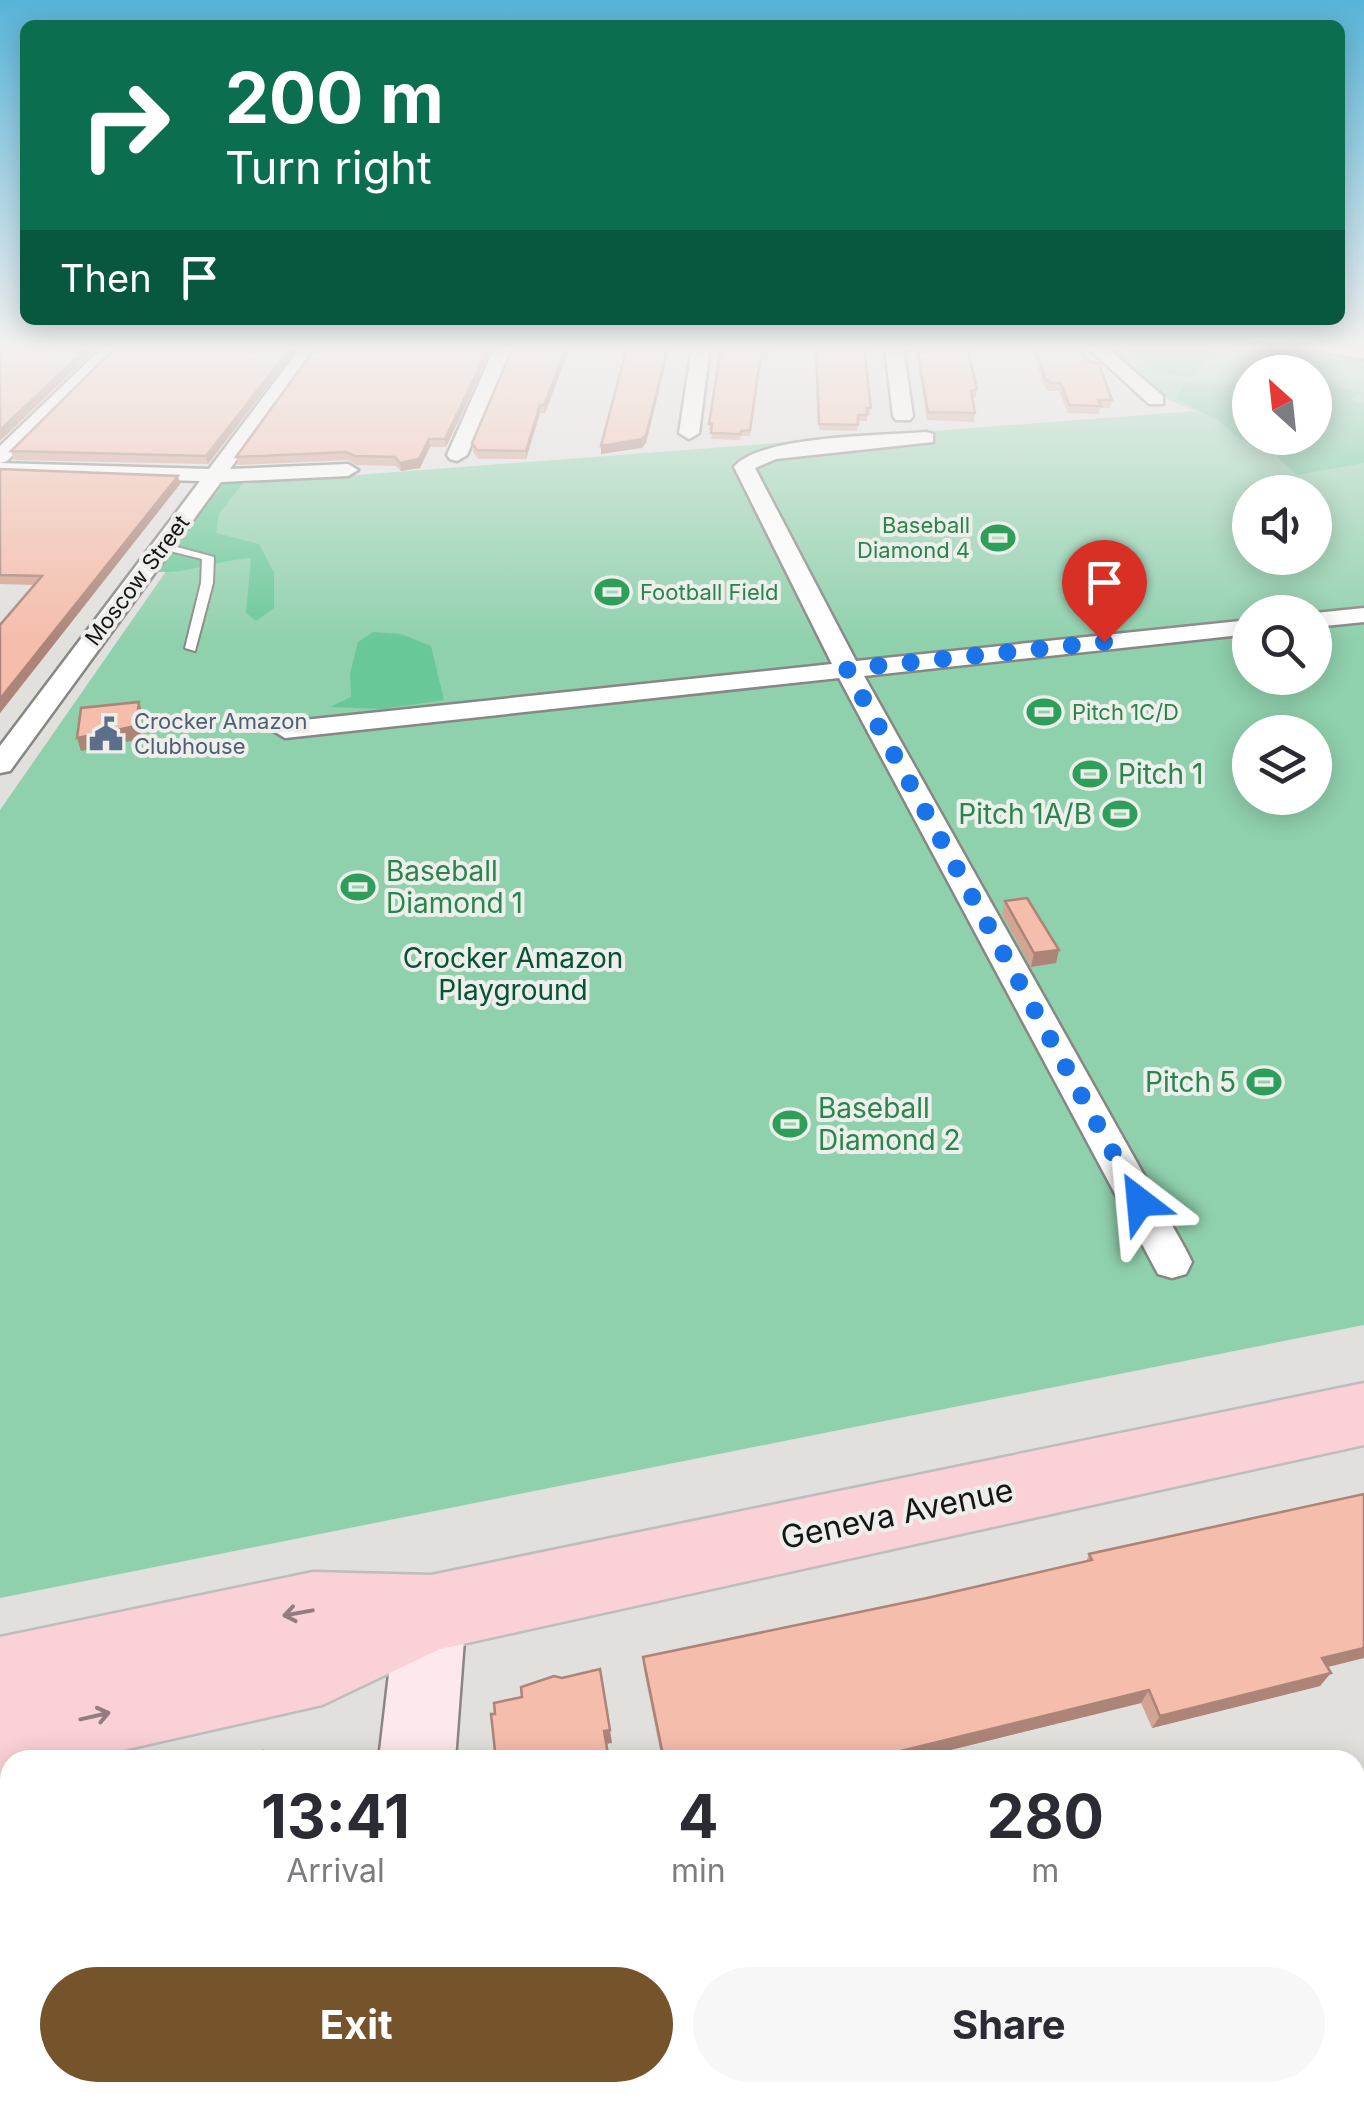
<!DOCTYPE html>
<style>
body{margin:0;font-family:Inter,sans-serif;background:#f7f7f7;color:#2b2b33;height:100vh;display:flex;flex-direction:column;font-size:38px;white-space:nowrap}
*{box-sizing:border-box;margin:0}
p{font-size:32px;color:#7c7c81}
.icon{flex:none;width:55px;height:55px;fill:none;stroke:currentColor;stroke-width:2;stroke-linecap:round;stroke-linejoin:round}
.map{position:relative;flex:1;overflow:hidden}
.drawer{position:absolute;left:0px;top:1750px;width:1365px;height:352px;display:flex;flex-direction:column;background:#fff;border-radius:30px 30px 0 0;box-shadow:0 5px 25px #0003}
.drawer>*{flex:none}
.guide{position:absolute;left:20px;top:20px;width:1325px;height:305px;border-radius:15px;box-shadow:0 5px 25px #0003;background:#0b6e4f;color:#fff;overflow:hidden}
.needle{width:65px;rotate:333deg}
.buttons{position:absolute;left:1232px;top:355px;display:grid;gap:20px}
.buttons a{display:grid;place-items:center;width:100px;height:100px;border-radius:50%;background:#fff;box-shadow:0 5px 25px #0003;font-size:50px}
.pin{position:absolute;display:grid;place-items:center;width:85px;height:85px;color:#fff;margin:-102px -42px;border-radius:50% 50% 50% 0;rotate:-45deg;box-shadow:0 0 10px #0007}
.pin .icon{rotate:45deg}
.me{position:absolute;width:110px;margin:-55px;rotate:331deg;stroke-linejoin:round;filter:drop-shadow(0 0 8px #0008)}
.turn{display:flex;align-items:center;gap:35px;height:210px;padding:0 40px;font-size:45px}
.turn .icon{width:130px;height:130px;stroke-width:2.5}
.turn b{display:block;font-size:70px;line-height:85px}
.then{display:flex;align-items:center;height:95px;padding:0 40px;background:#0003;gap:20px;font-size:38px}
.eta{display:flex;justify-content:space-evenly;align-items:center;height:170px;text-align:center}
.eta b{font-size:60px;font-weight:700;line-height:70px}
.cta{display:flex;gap:20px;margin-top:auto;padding:20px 40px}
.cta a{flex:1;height:115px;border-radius:60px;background:#75542b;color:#fff;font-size:40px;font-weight:700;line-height:115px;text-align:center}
.cta a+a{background:#f7f7f7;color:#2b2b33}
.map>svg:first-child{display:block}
</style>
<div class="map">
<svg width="1364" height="2102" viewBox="0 0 1364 2102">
<rect width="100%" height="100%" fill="#e1e0dd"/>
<path fill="#90d1ad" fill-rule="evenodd" d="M 1110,347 L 1364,347 L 1364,1325 L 0,1598 L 0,810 L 226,485 L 1196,411 L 1171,401 ZM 1250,372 L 1315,372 L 1315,438 L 1250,438 ZM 1250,492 L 1315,492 L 1315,558 L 1250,558 ZM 1250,612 L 1315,612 L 1315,678 L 1250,678 ZM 1250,732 L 1315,732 L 1315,798 L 1250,798 Z"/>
<g fill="#69c898">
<path d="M 1123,347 L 1193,347 L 1216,353 L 1199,366 L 1195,377 C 1164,377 1148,366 1123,347 Z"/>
<path d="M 1246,347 L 1364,347 L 1364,358 C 1327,376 1281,365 1246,347 Z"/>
<polygon points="1325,382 1361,393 1351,399 1364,404 1364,463 1297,475 1276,456 1303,445 1287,438 1315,438 1315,384"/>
<polygon points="1184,383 1250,386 1250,438 1254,438 1241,440 1218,420 1176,399"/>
<path d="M 225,481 L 244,482 L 219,514 L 216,533 L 259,544 L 274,573 L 274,608 L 256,621 L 246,613 L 251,558 C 218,560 191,573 158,572 Z"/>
<polygon points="373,632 401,634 431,646 444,700 382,709 330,707 351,697 350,674 358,642"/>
</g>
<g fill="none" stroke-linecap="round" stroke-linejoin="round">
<g stroke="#878783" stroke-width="4">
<polygon id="lane" points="162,543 214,557 213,583 195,651 185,648 201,583 202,559 158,548 158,544"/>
</g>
<g stroke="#878783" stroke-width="5">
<g id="street">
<polygon points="103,347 122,347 7,461 0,463 209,469 301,347 319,347 230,469 348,464 358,470 348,476 221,482 10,771 0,773 0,746 200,481 0,475 0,446"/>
<polygon points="495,347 513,347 467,455 457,461 450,459 447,455"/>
<polygon points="692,347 710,347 699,433 689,439 679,433"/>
<polygon points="885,347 903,347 913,416 910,420 896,420 893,416"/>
<polygon points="1087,347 1106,347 1163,396 1163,404 1149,404"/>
<polygon points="1322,347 1364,349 1364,359 1325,351"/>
<path d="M 926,432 L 933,434 L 933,442 L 776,459 L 755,468 L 856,661 L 1250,620 L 1250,634 L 864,676 L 1186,1250 L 1192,1262 L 1186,1274 L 1172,1278 L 1158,1274 L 839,678 L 285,738 L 272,730 L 285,722 L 832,664 L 734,467 C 760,435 883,436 926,432 Z"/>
<polygon points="1364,608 1364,622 1315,627 1315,613"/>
<polygon points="0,1983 10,1987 10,2047 0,2043"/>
<polygon points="166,2092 238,2092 242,2102 170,2102"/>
</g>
</g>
<g stroke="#878783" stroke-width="5">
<g id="secondary">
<polygon points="431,1578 456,1588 466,1613 455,1760 379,1760 396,1613 406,1588"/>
<polygon points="314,2092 402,2092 400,2102 312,2102"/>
</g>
</g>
<g stroke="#bdbdbd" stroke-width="5">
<polygon id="primary" points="1364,1383 1364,1445 440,1649 322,1705 79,1760 10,1760 10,1776 0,1778 0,1637 313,1572 431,1575"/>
</g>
<use href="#lane" fill="#fff" fill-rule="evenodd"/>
<use href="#street" fill="#fff" fill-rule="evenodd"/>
<use href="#secondary" fill="#fde8eb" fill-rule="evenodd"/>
<use href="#primary" fill="#fad1d6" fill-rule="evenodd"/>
</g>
<g fill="#d3a393">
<polygon points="116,347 298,347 208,464 14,460 11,451"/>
<polygon points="493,347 446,447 430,447 420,468 401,471 396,466 356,465 348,460 238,465 236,457"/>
<polygon points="570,347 545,413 540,413 526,459 478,459 473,452 472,443"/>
<polygon points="721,347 769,347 768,360 761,360 750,436 741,436 740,440 711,439 712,430 709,430"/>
<polygon points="816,347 869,347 868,351 865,351 870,415 867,415 867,421 858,421 857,431 819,430"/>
<polygon points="915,347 967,347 977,389 976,397 972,398 975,413 974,422 927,420"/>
<polygon points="1031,347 1081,347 1086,360 1112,400 1110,408 1100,408 1099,414 1068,413 1059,391 1048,391 1044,386"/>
<polygon points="0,469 180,484 0,713 0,625 35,585 0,584"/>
<polygon points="1005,901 1056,963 1031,967 1002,914"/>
<polygon points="1089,1554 1327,1667 1320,1686 1152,1728 1141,1703 910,1760 662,1760 644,1670 643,1657 927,1598 1086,1562"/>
<polygon points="10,1811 10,1895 0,1895 0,1838"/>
</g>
<g fill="#ac8478">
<polygon points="88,347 98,347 0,441 0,430"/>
<polygon points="291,347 298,347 208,464 206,456"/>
<polygon points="489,347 493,347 446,447 445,439"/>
<polygon points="567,347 570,347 545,413 544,405"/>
<polygon points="668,347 670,347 646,443 642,448 601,454 601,446"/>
<polygon points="540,405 540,413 526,459 526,451"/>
<polygon points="429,439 430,447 420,468 401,471 400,463"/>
<polygon points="178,476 180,484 0,713 0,699"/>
<polygon points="139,702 143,714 140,739 81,751 77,738"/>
<polygon points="1059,950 1056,963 1031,967 1034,953"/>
<polygon points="1364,1648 1364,1658 1312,1671 1322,1658"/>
<polygon points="1331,1673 1320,1686 1152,1728 1160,1716"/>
<polygon points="1149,1690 1141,1703 910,1760 864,1760"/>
<polygon points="610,1730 612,1743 605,1744 604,1731"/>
<polygon points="1176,2094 1168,2099 1160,2102 1150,2102"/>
</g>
<g fill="#f5bdab" stroke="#ac8478" stroke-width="2.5">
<polygon points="0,347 88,347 0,430"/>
<polygon points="116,347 291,347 206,456 11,451"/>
<polygon points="316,347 489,347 445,439 429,439 419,459 400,463 395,457 355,456 346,452 236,457"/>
<polygon points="513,347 567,347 544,405 540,405 526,451 477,450 472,443"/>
<polygon points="627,347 668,347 646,435 642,439 601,446"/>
<polygon points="721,347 769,347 768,354 761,354 750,430 741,431 741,434 711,433 712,424 709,424"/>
<polygon points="816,347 864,347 871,408 867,408 867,415 858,415 858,425 819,424"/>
<polygon points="917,347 967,347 977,389 971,391 975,413 928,412"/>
<polygon points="1035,347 1081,347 1086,360 1099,364 1112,400 1098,400 1101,406 1069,405 1061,383 1050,383 1045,378"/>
<polygon points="0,469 178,476 0,699 0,625 42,576 0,575"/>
<polygon points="139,702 136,726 77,738 81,708"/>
<polygon points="1027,898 1059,950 1034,953 1005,901"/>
<polygon points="1364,1494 1364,1648 1322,1658 1331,1673 1160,1716 1149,1690 864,1760 664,1760 643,1657 927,1598 1092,1560 1089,1554"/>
<polygon points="600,1669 610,1730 604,1731 609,1760 496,1760 491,1714 495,1714 494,1703 522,1697 521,1687 554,1676 562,1678"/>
<polygon points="263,1751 309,1755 308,1760 226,1760 229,1758 260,1760"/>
<polygon points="9,1811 10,1888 0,1887 0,1838"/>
<polygon points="1364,1882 1364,2031 1355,2034 1355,1884"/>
<polygon points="513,2092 665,2092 672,2102 518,2102"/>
<polygon points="974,2092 1175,2092 1176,2094 1150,2102 954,2102 975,2095"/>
</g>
<defs><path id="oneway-shaft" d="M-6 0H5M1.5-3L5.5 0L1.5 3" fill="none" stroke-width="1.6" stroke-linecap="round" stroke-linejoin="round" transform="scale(2.5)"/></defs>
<g stroke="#937c7f">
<use href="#oneway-shaft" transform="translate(298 1613) rotate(170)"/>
<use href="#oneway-shaft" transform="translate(95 1716) rotate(-13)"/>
</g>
<linearGradient id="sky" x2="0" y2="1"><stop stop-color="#57b4d8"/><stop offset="0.54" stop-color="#f2f1f0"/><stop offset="1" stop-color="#f2f1f0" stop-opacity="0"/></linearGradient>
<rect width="1364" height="641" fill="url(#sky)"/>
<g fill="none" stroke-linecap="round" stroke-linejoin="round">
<polyline stroke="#1a73e8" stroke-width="18" stroke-dasharray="0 32.4" points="1104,642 847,669 1140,1202"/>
</g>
<defs>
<g id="stadium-bare" transform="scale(2.7)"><path d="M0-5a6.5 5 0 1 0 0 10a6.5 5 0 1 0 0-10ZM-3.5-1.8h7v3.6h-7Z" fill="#2e9e5b" stroke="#eeeeea" stroke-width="2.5" paint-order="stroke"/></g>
<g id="civic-bare" transform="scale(2.7)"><path d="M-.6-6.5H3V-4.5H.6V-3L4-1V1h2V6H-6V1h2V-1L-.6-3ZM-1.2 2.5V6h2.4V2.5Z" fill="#5c6f8a" stroke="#eeeeea" stroke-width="2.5" paint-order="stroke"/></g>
</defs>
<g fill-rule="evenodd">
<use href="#stadium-bare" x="998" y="538"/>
<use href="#stadium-bare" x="612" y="592"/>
<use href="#stadium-bare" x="1044" y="712"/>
<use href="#civic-bare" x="106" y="734"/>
<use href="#stadium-bare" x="1090" y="774"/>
<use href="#stadium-bare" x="1120" y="814"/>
<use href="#stadium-bare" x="358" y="887"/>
<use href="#stadium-bare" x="1264" y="1082"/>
<use href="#stadium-bare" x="790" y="1124"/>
</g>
<g text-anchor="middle" stroke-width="8" stroke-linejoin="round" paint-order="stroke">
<g font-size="22" fill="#27864d" stroke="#eeeeea" text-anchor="start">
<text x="970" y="533" text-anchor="end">Baseball<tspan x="970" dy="25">Diamond 4</tspan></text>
<text x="640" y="600">Football Field</text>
<text x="1072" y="720">Pitch 1C/D</text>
</g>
<g font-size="22" fill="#151514" stroke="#eeeeea">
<text transform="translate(137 580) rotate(-53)" y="8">Moscow Street</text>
</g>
<g font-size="22" fill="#4e5e75" stroke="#eeeeea" text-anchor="start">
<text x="134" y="729">Crocker Amazon<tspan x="134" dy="25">Clubhouse</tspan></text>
</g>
<g font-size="28" fill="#27864d" stroke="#eeeeea" text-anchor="start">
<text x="1118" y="784">Pitch 1</text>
<text x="1092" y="824" text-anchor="end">Pitch 1A/B</text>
<text x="386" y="881">Baseball<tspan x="386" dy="32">Diamond 1</tspan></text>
<text x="1236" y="1092" text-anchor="end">Pitch 5</text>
<text x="818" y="1118">Baseball<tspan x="818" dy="32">Diamond 2</tspan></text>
</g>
<g font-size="28" fill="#035335" stroke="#eeeeea">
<text x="513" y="968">Crocker Amazon<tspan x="513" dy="32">Playground</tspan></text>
</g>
<g font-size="32" fill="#151514" stroke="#eeeeea">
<text transform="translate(897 1514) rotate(-12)" y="11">Geneva Avenue</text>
</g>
</g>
</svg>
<div class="buttons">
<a><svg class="needle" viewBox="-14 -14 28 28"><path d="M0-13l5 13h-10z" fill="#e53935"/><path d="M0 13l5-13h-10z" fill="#7c7c81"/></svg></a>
<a><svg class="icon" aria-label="sound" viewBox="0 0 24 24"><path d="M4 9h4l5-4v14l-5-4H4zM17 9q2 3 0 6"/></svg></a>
<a><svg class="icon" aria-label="search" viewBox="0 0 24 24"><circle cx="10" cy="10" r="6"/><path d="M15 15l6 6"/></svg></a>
<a><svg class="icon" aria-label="layers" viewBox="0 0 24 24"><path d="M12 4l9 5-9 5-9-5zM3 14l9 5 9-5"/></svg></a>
</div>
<div class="pin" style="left:1104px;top:642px;background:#d93025"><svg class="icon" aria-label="arrive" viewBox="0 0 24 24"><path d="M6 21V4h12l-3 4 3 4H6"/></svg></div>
<svg class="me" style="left:1140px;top:1202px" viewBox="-20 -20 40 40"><path d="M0-17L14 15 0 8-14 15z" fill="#1a73e8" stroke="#fff" stroke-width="4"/></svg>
<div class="guide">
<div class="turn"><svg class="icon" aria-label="right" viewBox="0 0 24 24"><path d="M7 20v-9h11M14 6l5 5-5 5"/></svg><div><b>200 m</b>Turn right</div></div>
<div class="then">Then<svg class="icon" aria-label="arrive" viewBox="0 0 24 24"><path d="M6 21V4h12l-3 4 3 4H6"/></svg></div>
</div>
<section class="drawer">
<div class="eta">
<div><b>13:41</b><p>Arrival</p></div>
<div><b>4</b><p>min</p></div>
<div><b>280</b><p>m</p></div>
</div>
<div class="cta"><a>Exit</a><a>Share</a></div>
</section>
</div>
